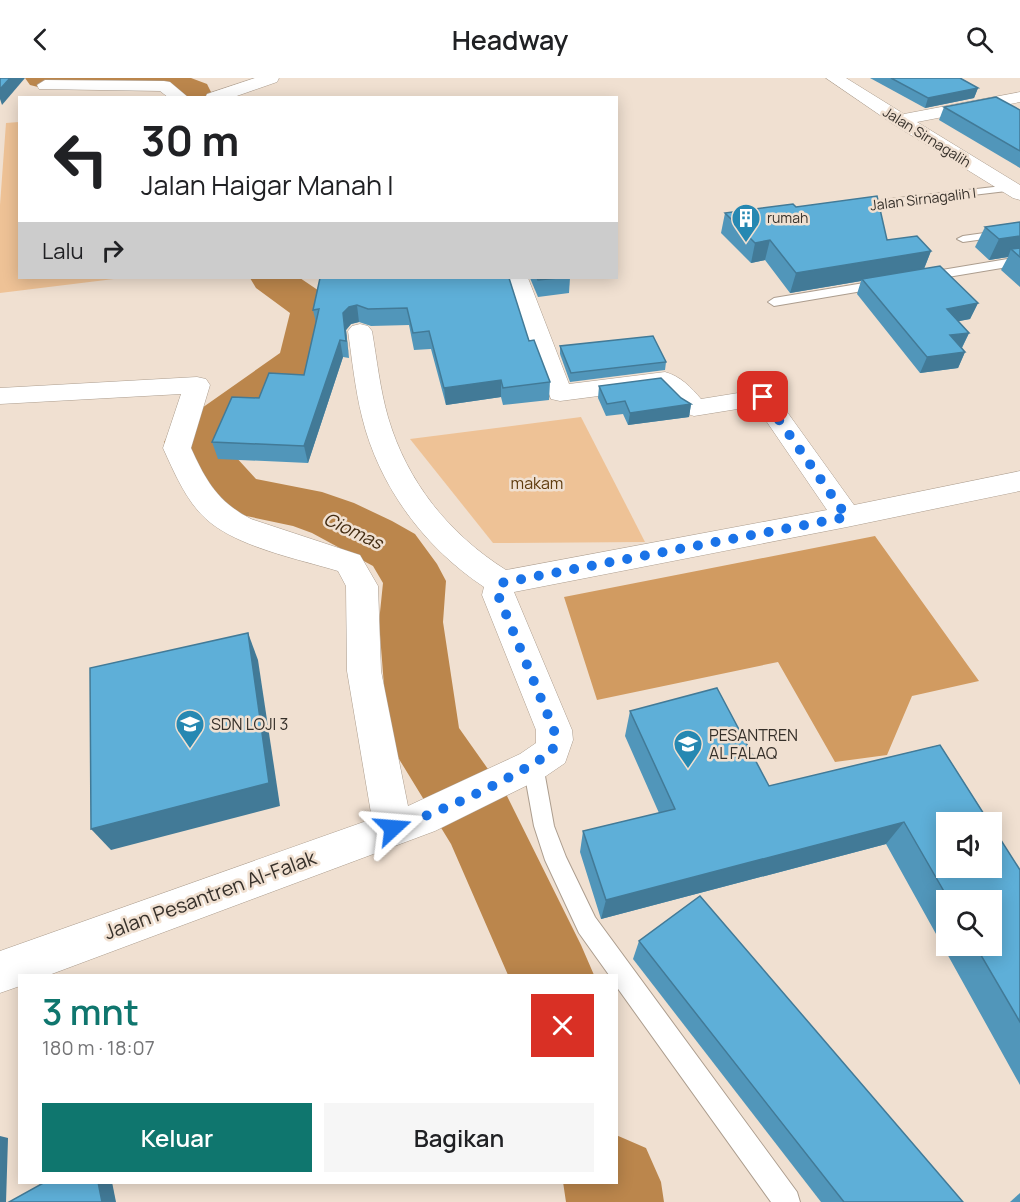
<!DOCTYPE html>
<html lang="id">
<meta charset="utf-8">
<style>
body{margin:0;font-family:Manrope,sans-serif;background:#f6f6f6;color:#202124;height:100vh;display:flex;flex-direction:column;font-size:22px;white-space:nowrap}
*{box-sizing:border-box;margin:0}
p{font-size:20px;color:#757577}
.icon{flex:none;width:33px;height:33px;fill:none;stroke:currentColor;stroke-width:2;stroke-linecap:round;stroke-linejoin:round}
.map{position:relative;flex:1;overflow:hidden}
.sheet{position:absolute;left:18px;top:896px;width:600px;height:210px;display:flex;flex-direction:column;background:#fff;border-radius:0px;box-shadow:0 3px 15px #0003}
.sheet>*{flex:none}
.hud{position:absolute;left:18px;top:18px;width:600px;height:183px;border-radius:0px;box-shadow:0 3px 15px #0003;background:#fff;color:#202124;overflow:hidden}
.controls{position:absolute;left:936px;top:734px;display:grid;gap:12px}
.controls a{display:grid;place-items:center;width:66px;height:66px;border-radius:0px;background:#fff;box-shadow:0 3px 15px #0003;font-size:30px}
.pin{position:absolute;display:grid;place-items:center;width:51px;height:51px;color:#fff;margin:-26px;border-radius:12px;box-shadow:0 3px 9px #0006}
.me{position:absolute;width:66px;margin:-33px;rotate:71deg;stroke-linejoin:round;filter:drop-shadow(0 0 4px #0008)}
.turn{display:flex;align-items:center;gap:21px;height:126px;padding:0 24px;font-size:27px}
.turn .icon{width:78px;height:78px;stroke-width:2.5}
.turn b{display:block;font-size:42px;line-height:51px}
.then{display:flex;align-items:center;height:57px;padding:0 24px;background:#0003;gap:12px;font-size:22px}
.round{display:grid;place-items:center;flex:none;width:63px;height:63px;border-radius:0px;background:#f6f6f6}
.overview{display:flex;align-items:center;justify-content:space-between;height:102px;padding:0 24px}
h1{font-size:36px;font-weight:600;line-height:45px;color:#0f766e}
.button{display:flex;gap:12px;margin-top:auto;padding:12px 24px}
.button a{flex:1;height:69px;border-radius:0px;background:#0f766e;color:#fff;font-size:24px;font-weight:600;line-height:69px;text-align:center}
.button a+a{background:#f6f6f6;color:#202124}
header{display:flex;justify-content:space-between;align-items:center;height:78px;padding:0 24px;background:#fff;font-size:27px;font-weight:600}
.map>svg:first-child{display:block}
</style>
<header><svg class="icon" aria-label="back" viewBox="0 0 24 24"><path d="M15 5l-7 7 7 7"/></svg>Headway<svg class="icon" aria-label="search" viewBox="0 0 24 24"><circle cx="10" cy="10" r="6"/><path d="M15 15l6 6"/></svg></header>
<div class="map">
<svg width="1020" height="1124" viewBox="0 0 1020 1124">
<rect width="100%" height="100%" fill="#f0e0d1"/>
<g fill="#eec296">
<polygon points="19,44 20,200 122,200 0,215 0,127 6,45"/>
<polygon points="581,339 645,464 493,465 410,361"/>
</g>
<polygon fill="#d19b61" points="875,458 979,603 912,618 887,677 835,684 778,584 597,622 564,519"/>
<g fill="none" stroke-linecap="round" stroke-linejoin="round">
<g fill="#bb864c" fill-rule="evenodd">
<polygon points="25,0 191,0 207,6 214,20 180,20 164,13 42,10 30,7"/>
<polygon points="250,200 300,200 331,221 337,231 328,282 321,293 224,366 256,401 322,414 354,425 392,443 415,456 437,486 446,503 443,544 459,650 507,718 581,867 594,897 508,897 451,766 399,681 388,659 379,544 383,505 373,488 312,455 293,448 218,432 164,364 172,351 280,275 290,235 256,210"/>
<polygon points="616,1057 646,1070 661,1104 664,1124 566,1124 563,1104 616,1104"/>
</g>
<g stroke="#ac9d8e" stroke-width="2">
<g id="lane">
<polygon points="1011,107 1016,110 1015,112 855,131 849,128 855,125"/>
<polygon points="1020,150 1020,156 963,164 957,161 963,158"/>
<polygon points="1020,179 1020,187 924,203 918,199 924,195"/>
<polygon points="882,202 886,203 888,206 886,209 774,228 768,224 774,220"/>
<polygon points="533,678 540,681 543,687 554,748 566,779 595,839 797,1114 800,1124 771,1124 616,908 616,897 609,897 579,855 545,782 534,748 523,687 526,681"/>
</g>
</g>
<g stroke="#ac9d8e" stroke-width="1">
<g id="street">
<polygon points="255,0 279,0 277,4 231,20 205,20 207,16"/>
<polygon points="826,0 846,0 904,36 1020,14 1020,24 917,44 1020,107 1020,122 1013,120 893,46"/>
<polygon points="45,2 164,3 170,4 189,20 169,20 160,13 39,11 37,7"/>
<path d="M 506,200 L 528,200 L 569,306 L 665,294 C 680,298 691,309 701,321 L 763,311 L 772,313 L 854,427 L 1020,393 L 1020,413 L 847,449 L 514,514 L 572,652 L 573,662 L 565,685 L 546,698 L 435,753 L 49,897 L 20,897 L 20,908 L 0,915 L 0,873 L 372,741 L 347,593 L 346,508 L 338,493 C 298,481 237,469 206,441 C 186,423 174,394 163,370 L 181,316 L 0,326 L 0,310 L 197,299 L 206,301 L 210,307 L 191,370 C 206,403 218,424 251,441 L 360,477 L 378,508 L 381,593 L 408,728 L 520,676 L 536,665 L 536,652 L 482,517 L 484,509 C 425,470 379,409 362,339 C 355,311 352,281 348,253 L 352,248 L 360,246 L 368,248 L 372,253 C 377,282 380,311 388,339 C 407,404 449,456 506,492 L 827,432 L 756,328 L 694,338 C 680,335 671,320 660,310 L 560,323 L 551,321 Z"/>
</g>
</g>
<use href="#lane" fill="#fff" fill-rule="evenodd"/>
<use href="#street" fill="#fff" fill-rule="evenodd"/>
</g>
<g fill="#5196ba" fill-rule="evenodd">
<polygon points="870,0 960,0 978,10 974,20 925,30"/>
<polygon points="944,29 1020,32 1020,90 939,42"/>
<polygon points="796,129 887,162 931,173 924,191 978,225 970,241 958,243 969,255 962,270 965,274 958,290 920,295 857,216 861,203 790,215 765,182 751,185 721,155 725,135"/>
<polygon points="1020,144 1020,209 1001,192 1008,179 989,182 975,169 985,149"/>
<polygon points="320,200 529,263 550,304 549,322 503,327 501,319 446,327 431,271 414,272 409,247 371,248 359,244 351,246 346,252 349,280 343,279 308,385 218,381 212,364 259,320 304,297 316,245 313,232"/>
<polygon points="530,200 570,200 569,215 538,219"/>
<polygon points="560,268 666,284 665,292 570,304 560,276"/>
<polygon points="599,308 681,320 691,326 689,339 628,347 623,336 606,338 598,320"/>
<path d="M 630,633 L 769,708 L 940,667 L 1020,792 L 1020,1007 L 886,766 L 601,841 L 580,774 L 583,753 L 659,735 L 625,658 ZM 946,822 L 992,822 L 992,867 L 946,867 Z"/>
<polygon points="639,863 963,1124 821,1124 633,881"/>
<polygon points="1020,1115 1020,1124 1010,1124"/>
</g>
<g fill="#427a97">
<polygon points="10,0 25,0 2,27 0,21 0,11"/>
<polygon points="978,10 974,20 925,30 928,20"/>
<polygon points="1020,158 1020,177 1011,171 1008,179 989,182 999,161"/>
<polygon points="770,162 765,182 751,185 755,165"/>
<polygon points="931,173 923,193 862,201 861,203 790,215 796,195"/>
<polygon points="978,225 970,241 940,247 947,231"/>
<polygon points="357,227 359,244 351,246 346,252 349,280 343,235 349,229"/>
<polygon points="969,255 961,271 950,257"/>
<polygon points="340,262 343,279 308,385 304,368"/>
<polygon points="965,274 958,290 920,295 927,279"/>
<polygon points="501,302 501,319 446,327 444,310"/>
<polygon points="691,326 689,339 628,347 630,335"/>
<polygon points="248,555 258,582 280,728 111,772 91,751"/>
<polygon points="904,744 886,766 601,841 606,822"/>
<polygon points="0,1058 8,1060 6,1124 0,1124"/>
<polygon points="98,1104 112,1104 116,1124 102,1124"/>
</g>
<g fill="#5eafd8" stroke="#427a97" stroke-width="1.5">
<polygon points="0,0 10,0 0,11"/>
<polygon points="891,0 960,0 978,10 928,20"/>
<polygon points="996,19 1020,32 1020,73 944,29"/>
<polygon points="877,118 887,162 917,158 931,173 796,195 770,162 755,165 725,135 793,126 796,129"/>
<polygon points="1020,144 1020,158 999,161 985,149"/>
<polygon points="1020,170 1020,179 1011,171"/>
<polygon points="940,188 978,225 947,231 969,255 950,257 965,274 927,279 862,201"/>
<polygon points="320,200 509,200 529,263 534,262 550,304 503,310 501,302 444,310 429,253 413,255 407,230 368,231 357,227 349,229 343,235 346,263 340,262 304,368 212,364 232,319 259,320 269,295 304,297 319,231 313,232"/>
<polygon points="537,200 558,200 538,202"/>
<polygon points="653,258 666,284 571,295 560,268"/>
<polygon points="661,300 681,320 691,326 630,335 625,323 607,326 599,308"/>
<polygon points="248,555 269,705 91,751 90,590"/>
<polygon points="717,610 769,708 940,667 989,744 946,744 946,789 992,789 992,748 1020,792 1020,944 975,867 992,867 992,822 949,822 904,744 606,822 583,753 675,731 630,633"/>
<polygon points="700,818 963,1124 844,1124 639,863"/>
<polygon points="45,1104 98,1104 102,1124 9,1124"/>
</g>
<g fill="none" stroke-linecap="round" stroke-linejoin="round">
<path stroke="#1a73e8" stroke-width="10" stroke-dasharray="0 18" d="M 393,750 C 443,733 508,703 552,674 L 555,662 L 554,652 L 498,517 L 501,505 L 847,439 L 763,319"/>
</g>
<defs>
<g id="building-pin" transform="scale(1.5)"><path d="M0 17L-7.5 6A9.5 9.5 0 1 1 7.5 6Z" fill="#2688b2" stroke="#f0e0d1"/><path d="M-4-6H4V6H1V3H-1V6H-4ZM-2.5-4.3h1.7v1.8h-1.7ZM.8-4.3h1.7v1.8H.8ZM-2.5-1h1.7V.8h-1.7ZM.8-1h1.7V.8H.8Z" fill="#fff"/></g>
<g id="school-pin" transform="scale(1.5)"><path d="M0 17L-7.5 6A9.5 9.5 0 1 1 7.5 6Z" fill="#2688b2" stroke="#f0e0d1"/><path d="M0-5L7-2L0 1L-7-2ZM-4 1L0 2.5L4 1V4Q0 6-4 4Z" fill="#fff"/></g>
</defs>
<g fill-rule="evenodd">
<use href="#building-pin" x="746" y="140"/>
<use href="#school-pin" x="190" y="646"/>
<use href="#school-pin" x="688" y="666"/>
</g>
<g text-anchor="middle" stroke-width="5" stroke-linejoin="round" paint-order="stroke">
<g font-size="14" fill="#36302a" stroke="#f0e0d1">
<text transform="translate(927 59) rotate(32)" y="5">Jalan Sirnagalih</text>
<text transform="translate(923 121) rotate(-7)" y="5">Jalan Sirnagalih I</text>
</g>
<g font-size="14" fill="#36302a" stroke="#f0e0d1" text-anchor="start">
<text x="767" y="145">rumah</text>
</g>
<g font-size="16" fill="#5f3b0d" stroke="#f0e0d1">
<text x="537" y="411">makam</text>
</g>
<g font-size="16" fill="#36302a" stroke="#f0e0d1" text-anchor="start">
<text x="211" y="652">SDN LOJI 3</text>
<text x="709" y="663">PESANTREN<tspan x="709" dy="18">AL FALAQ</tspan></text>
</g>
<g font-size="18" font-style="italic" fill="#422b11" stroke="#f0e0d1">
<text transform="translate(353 453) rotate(25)" y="6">Ciomas</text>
</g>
<g font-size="20" fill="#36302a" stroke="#f0e0d1">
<text transform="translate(210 817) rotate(-20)" y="7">Jalan Pesantren Al-Falak</text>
</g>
</g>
</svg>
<div class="controls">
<a><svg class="icon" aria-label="sound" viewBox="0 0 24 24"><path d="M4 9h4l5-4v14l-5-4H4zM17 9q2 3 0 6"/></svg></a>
<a><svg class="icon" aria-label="search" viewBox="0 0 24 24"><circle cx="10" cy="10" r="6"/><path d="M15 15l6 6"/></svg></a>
</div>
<div class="pin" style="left:763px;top:319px;background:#d93025"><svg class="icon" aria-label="arrive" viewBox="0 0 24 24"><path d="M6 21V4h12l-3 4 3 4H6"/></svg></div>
<svg class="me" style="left:393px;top:750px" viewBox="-20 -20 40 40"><path d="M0-17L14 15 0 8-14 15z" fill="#1a73e8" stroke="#fff" stroke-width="4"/></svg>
<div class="hud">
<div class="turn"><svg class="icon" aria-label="left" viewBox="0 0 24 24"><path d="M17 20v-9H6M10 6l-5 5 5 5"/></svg><div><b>30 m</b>Jalan Haigar Manah I</div></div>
<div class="then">Lalu<svg class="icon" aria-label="right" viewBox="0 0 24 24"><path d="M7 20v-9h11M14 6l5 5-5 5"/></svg></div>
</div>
<section class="sheet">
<div class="overview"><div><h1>3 mnt</h1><p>180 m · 18:07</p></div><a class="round" style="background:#d93025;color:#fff"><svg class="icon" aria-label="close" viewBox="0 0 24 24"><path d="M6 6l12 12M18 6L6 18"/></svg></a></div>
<div class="button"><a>Keluar</a><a>Bagikan</a></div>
</section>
</div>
